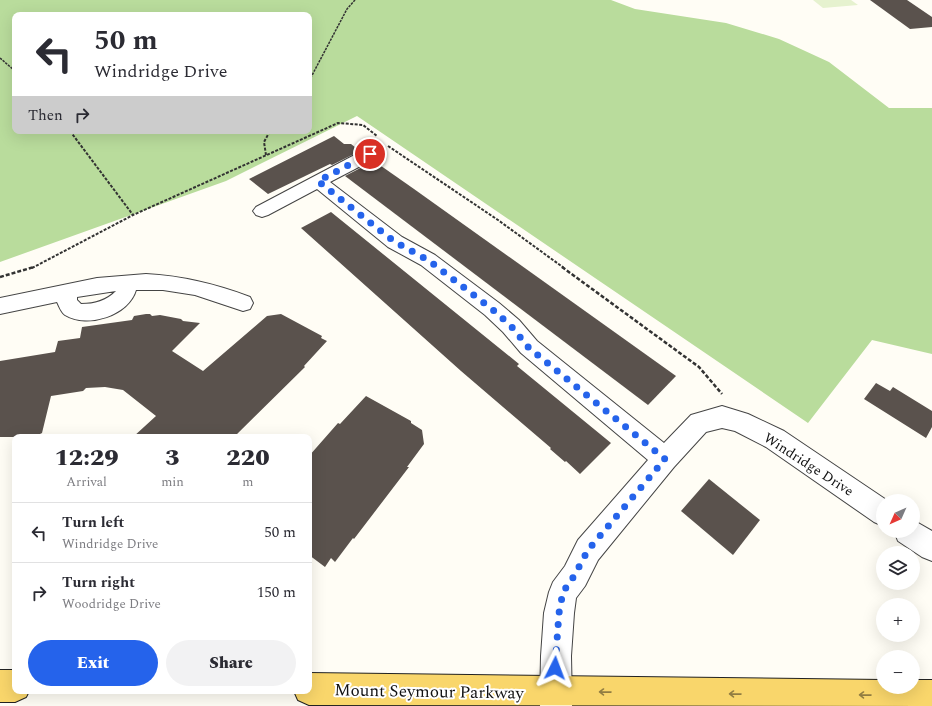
<!DOCTYPE html>
<meta charset="utf-8">
<style>
body{margin:0;font-family:Spectral,serif;background:#f2f2f3;color:#2b2b33;height:100vh;display:flex;flex-direction:column;font-size:15px;white-space:nowrap}
*{box-sizing:border-box;margin:0}
p{font-size:13px;color:#7c7c81}
.icon{flex:none;width:22px;height:22px;fill:none;stroke:currentColor;stroke-width:2;stroke-linecap:round;stroke-linejoin:round}
.map{position:relative;flex:1;overflow:hidden}
.sheet{position:absolute;left:12px;top:434px;width:300px;height:260px;display:flex;flex-direction:column;background:#fff;border-radius:8px;box-shadow:0 4px 16px #0002}
.sheet>*{flex:none}
.banner{position:absolute;left:12px;top:12px;width:300px;height:122px;border-radius:8px;box-shadow:0 4px 16px #0002;background:#fff;color:#2b2b33;overflow:hidden}
.needle{width:26px;rotate:225deg}
.tools{position:absolute;left:876px;top:494px;display:grid;gap:8px}
.tools a{display:grid;place-items:center;width:44px;height:44px;border-radius:50%;background:#fff;box-shadow:0 4px 16px #0002;font-size:20px}
.pin{position:absolute;display:grid;place-items:center;width:34px;height:34px;color:#fff;margin:-17px;border:2px solid #fff;border-radius:50%;box-shadow:0 1px 4px #0007}
.me{position:absolute;width:44px;margin:-22px;rotate:3deg;stroke-linejoin:round;filter:drop-shadow(0 0 3px #0008)}
.turn{display:flex;align-items:center;gap:14px;height:84px;padding:0 16px;font-size:18px}
.turn .icon{width:52px;height:52px;stroke-width:2.5}
.turn b{display:block;font-size:28px;line-height:34px}
.then{display:flex;align-items:center;height:38px;padding:0 16px;background:#0003;gap:8px;font-size:15px}
.eta{display:flex;justify-content:space-evenly;align-items:center;height:68px;text-align:center}
.eta b{font-size:24px;font-weight:800;line-height:28px}
.button{display:flex;gap:8px;margin-top:auto;padding:8px 16px}
.button a{flex:1;height:46px;border-radius:24px;background:#2563eb;color:#fff;font-size:16px;font-weight:800;line-height:46px;text-align:center}
.button a+a{background:#f2f2f3;color:#2b2b33}
ul{padding:0;list-style:none}
li{display:flex;align-items:center;gap:12px;height:60px;padding:0 16px;border-top:1px solid #e1e1e2}
li div{flex:1}
li b{display:block;font-size:15px}
li em{font-style:normal}
.map>svg:first-child{display:block}
</style>
<div class="map">
<svg width="932" height="706" viewBox="0 0 932 706">
<rect width="100%" height="100%" fill="#fffdf5"/>
<path fill="#b9dc9c" fill-rule="evenodd" d="M 0,0 L 611,0 L 635,9 L 726,23 L 779,39 L 829,62 L 889,108 L 932,108 L 932,354 L 872,340 L 808,423 L 357,116 L 226,181 L 0,262 ZM 15,15 L 309,15 L 309,131 L 15,131 Z"/>
<polygon fill="#e6f2cf" points="813,0 851,0 858,5 823,8"/>
<g fill="#5a524d">
<polygon points="870,0 907,0 932,17 932,27 910,29"/>
<polygon points="334,136 344,144 351,144 360,151 332,165 330,164 268,194 249,179"/>
<polygon points="374,161 414,189 676,376 648,405 345,176"/>
<polygon points="331,212 519,364 517,366 611,443 580,474 566,461 565,462 550,449 551,448 461,371 301,228"/>
<polygon points="146,314 150,314 152,316 160,315 181,319 183,321 200,323 172,351 203,371 267,316 281,314 322,336 321,338 327,341 304,366 305,367 234,437 133,437 156,416 123,390 105,387 86,388 83,391 51,396 42,433 40,434 39,437 0,437 0,361 55,352 58,341 80,338 82,327 132,320 134,316"/>
<polygon points="876,383 890,391 893,387 932,411 932,427 926,438 864,399"/>
<polygon points="366,396 411,421 411,423 422,430 424,444 407,467 409,467 354,539 353,538 335,562 331,558 325,567 309,555 309,456 338,423 340,424"/>
<polygon points="709,479 760,520 733,555 681,511"/>
</g>
<g fill="none" stroke-linecap="round" stroke-linejoin="round">
<g stroke="#444" stroke-width="2">
<g id="minor">
<polygon points="370,149 376,150 378,154 376,158 330,182 402,237 435,255 499,303 519,320 537,341 664,443 691,415 722,406 748,414 784,431 888,501 883,501 883,526 874,522 766,447 735,431 722,428 706,432 674,467 598,560 585,586 576,598 574,613 571,656 572,706 540,706 541,656 544,613 549,592 553,582 565,566 578,540 648,460 521,353 503,332 485,315 421,265 388,247 317,189 268,215 262,217 256,215 253,211 256,207 364,150"/>
<path d="M 146,274 C 183,276 216,284 250,297 L 253,303 L 250,309 L 243,311 L 195,295 L 163,290 L 136,290 C 129,315 88,329 65,315 C 61,312 59,306 57,302 L 0,314 L 0,298 L 97,278 ZM 116,291 C 106,301 95,304 81,304 L 77,300 L 77,297 Z"/>
<polygon points="913,520 932,531 932,561 922,557 898,541 894,531 913,531"/>
</g>
</g>
<g stroke="#222" stroke-width="2">
<g id="major">
<polygon points="0,670 15,670 15,691 29,691 26,697 15,702 0,702"/>
<polygon points="309,673 883,680 883,687 913,687 913,680 932,680 932,706 309,705 298,700 294,691 309,691"/>
</g>
</g>
<g stroke="#333" stroke-width="1.5" stroke-dasharray="2.5 1" stroke-linecap="butt">
<polyline points="0,58 15,71"/>
<polyline points="309,81 347,9 355,0"/>
</g>
<g stroke="#333" stroke-width="2" stroke-dasharray="3 1.5" stroke-linecap="butt">
<polyline points="70,131 133,215"/>
<polyline points="388,146 498,220 564,268"/>
<polyline points="266,155 264,142 270,131"/>
<polyline points="32,268 133,215 338,123 363,125 377,136"/>
</g>
<g stroke="#333" stroke-width="2.5" stroke-dasharray="4 2" stroke-linecap="butt">
<polyline points="562,267 699,367 722,394"/>
<polyline points="0,277 34,267"/>
</g>
<use href="#minor" fill="#fff" fill-rule="evenodd"/>
<use href="#major" fill="#f9d66b" fill-rule="evenodd"/>
</g>
<defs><path id="oneway-shaft" d="M-6 0H5M1.5-3L5.5 0L1.5 3" fill="none" stroke-width="1.6" stroke-linecap="round" stroke-linejoin="round"/></defs>
<g stroke="#917d42">
<use href="#oneway-shaft" transform="translate(605 692) rotate(-179)"/>
<use href="#oneway-shaft" transform="translate(735 694) rotate(-179)"/>
<use href="#oneway-shaft" transform="translate(865 695) rotate(-179)"/>
</g>
<g fill="none" stroke-linecap="round" stroke-linejoin="round">
<polyline stroke="#2563eb" stroke-width="7" stroke-dasharray="0 12.6" points="370,154 318,181 382,232 395,242 428,260 492,309 511,326 529,348 665,459 588,550 574,576 563,592 559,613 555,668"/>
</g>
<g text-anchor="middle" stroke-width="4" stroke-linejoin="round" paint-order="stroke">
<g font-size="14" fill="#111" stroke="#fff">
<text transform="translate(809 464) rotate(33)" y="5">Windridge Drive</text>
</g>
<g font-size="17" fill="#111" stroke="#fff">
<text transform="translate(429 691) rotate(1)" y="6">Mount Seymour Parkway</text>
</g>
</g>
</svg>
<div class="tools">
<a><svg class="needle" viewBox="-14 -14 28 28"><path d="M0-13l5 13h-10z" fill="#e53935"/><path d="M0 13l5-13h-10z" fill="#7c7c81"/></svg></a>
<a><svg class="icon" aria-label="layers" viewBox="0 0 24 24"><path d="M12 4l9 5-9 5-9-5zM3 14l9 5 9-5"/></svg></a>
<a>+</a>
<a>−</a>
</div>
<div class="pin" style="left:370px;top:154px;background:#d93025"><svg class="icon" aria-label="arrive" viewBox="0 0 24 24"><path d="M6 21V4h12l-3 4 3 4H6"/></svg></div>
<svg class="me" style="left:555px;top:668px" viewBox="-20 -20 40 40"><path d="M0-17L14 15 0 8-14 15z" fill="#2563eb" stroke="#fff" stroke-width="4"/></svg>
<div class="banner">
<div class="turn"><svg class="icon" aria-label="left" viewBox="0 0 24 24"><path d="M17 20v-9H6M10 6l-5 5 5 5"/></svg><div><b>50 m</b>Windridge Drive</div></div>
<div class="then">Then<svg class="icon" aria-label="right" viewBox="0 0 24 24"><path d="M7 20v-9h11M14 6l5 5-5 5"/></svg></div>
</div>
<section class="sheet">
<div class="eta">
<div><b>12:29</b><p>Arrival</p></div>
<div><b>3</b><p>min</p></div>
<div><b>220</b><p>m</p></div>
</div>
<ul>
<li><svg class="icon" aria-label="left" viewBox="0 0 24 24"><path d="M17 20v-9H6M10 6l-5 5 5 5"/></svg><div><b>Turn left</b><p>Windridge Drive</p></div><em>50 m</em></li>
<li><svg class="icon" aria-label="right" viewBox="0 0 24 24"><path d="M7 20v-9h11M14 6l5 5-5 5"/></svg><div><b>Turn right</b><p>Woodridge Drive</p></div><em>150 m</em></li>
</ul>
<div class="button"><a>Exit</a><a>Share</a></div>
</section>
</div>
